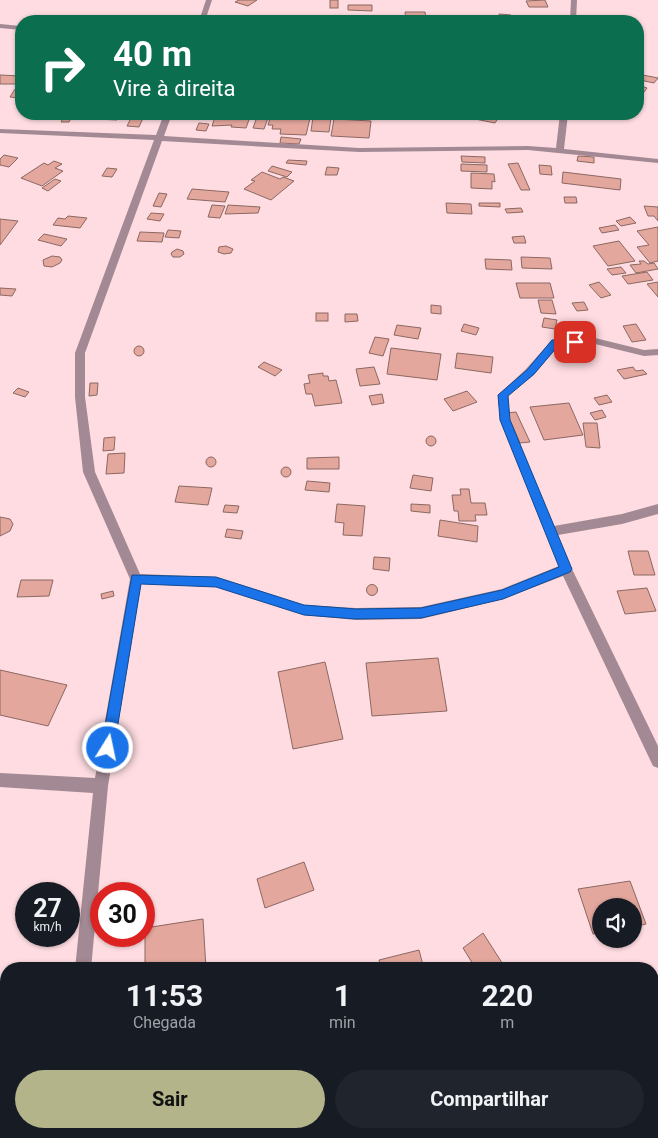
<!DOCTYPE html>
<html lang="pt">
<meta charset="utf-8">
<style>
body{margin:0;font-family:Roboto,sans-serif;background:#20242c;color:#f1f3f6;height:100vh;display:flex;flex-direction:column;font-size:19px;white-space:nowrap}
*{box-sizing:border-box;margin:0}
p{font-size:16px;color:#9ea1a6}
.icon{flex:none;width:28px;height:28px;fill:none;stroke:currentColor;stroke-width:2;stroke-linecap:round;stroke-linejoin:round}
.map{position:relative;flex:1;overflow:hidden}
.side{position:absolute;left:0px;top:962px;width:659px;height:176px;display:flex;flex-direction:column;background:#171b24;border-radius:20px 20px 0 0;box-shadow:0 1px 4px #0004}
.side>*{flex:none}
.top-card{position:absolute;left:15px;top:15px;width:629px;height:105px;border-radius:20px;box-shadow:0 1px 4px #0004;background:#0b6e4f;color:#fff;overflow:hidden}
.tools{position:absolute;left:592px;top:898px;display:grid;gap:10px}
.tools a{display:grid;place-items:center;width:50px;height:50px;border-radius:50%;background:#171b24;box-shadow:0 1px 4px #0004;font-size:25px}
.speed{position:absolute;left:15px;top:882px;display:flex;gap:10px;font-size:25px;font-weight:700;text-align:center}
.speed>*{display:grid;place-content:center;width:65px;height:65px;border-radius:50%;background:#171b24;box-shadow:0 1px 4px #0004;line-height:1}
.speed small{font-size:12px;font-weight:400}
.speed .limit{border:8px solid #d22;background:#fff;color:#111}
.pin{position:absolute;display:grid;place-items:center;width:42px;height:42px;color:#fff;margin:-21px;border-radius:10px;box-shadow:0 2px 8px #0006}
.me{position:absolute;width:55px;margin:-28px;rotate:10deg;stroke-linejoin:round;filter:drop-shadow(0 0 4px #0008)}
.turn{display:flex;align-items:center;gap:18px;height:105px;padding:0 15px;font-size:22px}
.turn .icon{width:65px;height:65px;stroke-width:2.5}
.turn b{display:block;font-size:35px;line-height:42px}
.eta{display:flex;justify-content:space-evenly;align-items:center;height:85px;text-align:center}
.eta b{font-size:30px;font-weight:700;line-height:35px}
.cta{display:flex;gap:10px;margin-top:auto;padding:10px 15px}
.cta a{flex:1;height:58px;border-radius:30px;background:#b3b489;color:#111;font-size:20px;font-weight:700;line-height:58px;text-align:center}
.cta a+a{background:#20242c;color:#f1f3f6}
.map>svg:first-child{display:block}
</style>
<div class="map">
<svg width="658" height="1138" viewBox="0 0 658 1138">
<rect width="100%" height="100%" fill="#fedce1"/>
<g fill="#e3a79d" stroke="#8c6862">
<polygon points="239,0 257,0 248,6 235,2"/>
<rect x="330" y="0" width="8" height="8"/>
<polygon points="545,0 548,7 529,7 526,1"/>
<polygon points="348,5 372,5 372,11 348,10"/>
<polygon points="405,12 425,12 426,20 406,20"/>
<polygon points="499,14 511,15 510,21 499,21"/>
<polygon points="0,75 21,76 21,84 0,84"/>
<polygon points="643,75 658,78 654,83 640,80"/>
<polygon points="638,85 647,88 641,96 638,95"/>
<polygon points="15,89 21,89 19,98 10,97"/>
<polygon points="65,114 73,114 69,122 61,122"/>
<polygon points="80,114 120,114 117,120 78,118"/>
<polygon points="216,114 251,114 246,128 231,127 232,125 212,126"/>
<polygon points="277,114 311,114 306,135 280,134 281,129 272,129 273,125 268,125 271,115 277,116"/>
<polygon points="478,114 483,114 499,117 495,123 475,119"/>
<polygon points="257,117 268,118 264,129 253,128"/>
<polygon points="313,117 331,118 329,132 311,131"/>
<polygon points="131,118 143,118 139,127 127,126"/>
<polygon points="334,119 371,121 369,138 331,136"/>
<polygon points="199,123 209,124 206,131 196,130"/>
<polygon points="281,137 301,139 299,144 280,143"/>
<polygon points="4,155 18,158 9,167 0,165 0,159"/>
<polygon points="461,156 485,157 485,163 462,162"/>
<polygon points="578,156 594,157 594,163 577,161"/>
<polygon points="288,160 307,161 306,165 286,163"/>
<polygon points="54,161 62,164 55,168 63,171 42,186 21,178 44,163 48,165"/>
<polygon points="518,163 530,190 521,190 508,164"/>
<polygon points="461,164 487,165 487,172 461,171"/>
<polygon points="539,165 551,166 552,175 540,174"/>
<polygon points="272,166 292,172 287,177 268,171"/>
<polygon points="327,167 339,168 337,175 325,175"/>
<polygon points="107,168 117,169 112,177 102,176"/>
<polygon points="262,172 280,179 283,177 294,181 271,200 244,189 255,181 251,180"/>
<polygon points="563,172 621,179 620,190 562,183"/>
<polygon points="471,173 494,174 495,182 492,181 492,189 471,188"/>
<polygon points="55,179 61,181 48,191 42,188"/>
<polygon points="192,189 229,192 225,202 187,199"/>
<polygon points="159,193 167,194 161,207 153,206"/>
<polygon points="564,197 576,197 577,203 565,203"/>
<polygon points="446,203 471,204 472,214 447,213"/>
<polygon points="479,203 500,203 500,207 479,206"/>
<polygon points="212,205 225,206 220,218 208,217"/>
<polygon points="228,205 260,207 258,213 225,214"/>
<polygon points="644,206 658,207 658,221 654,216 648,216"/>
<polygon points="521,208 523,212 507,213 505,209"/>
<polygon points="151,213 164,214 160,221 147,219"/>
<polygon points="68,216 87,218 80,228 53,225 58,218 65,219"/>
<polygon points="630,217 636,223 621,226 616,221"/>
<polygon points="0,219 18,221 0,245"/>
<polygon points="615,225 619,230 602,233 599,228"/>
<polygon points="658,227 658,261 650,263 637,247 649,245 637,231"/>
<polygon points="168,230 181,231 179,238 165,237"/>
<polygon points="140,232 164,233 162,242 137,241"/>
<polygon points="44,234 67,239 61,246 38,240"/>
<polygon points="524,236 526,243 514,243 512,237"/>
<polygon points="619,241 635,261 608,266 593,246"/>
<polygon points="226,246 233,249 231,253 224,254 218,252 219,247"/>
<polygon points="177,249 183,251 184,254 180,257 173,257 171,254 172,252"/>
<polygon points="52,256 60,257 62,260 60,263 52,267 44,266 43,260"/>
<polygon points="521,257 550,258 552,269 522,268"/>
<polygon points="485,259 511,260 512,270 486,269"/>
<polygon points="639,261 644,261 648,264 654,263 658,269 636,273 630,265 641,264"/>
<polygon points="621,267 626,273 612,275 607,269"/>
<polygon points="647,272 653,280 628,284 622,276"/>
<polygon points="599,282 611,295 601,298 589,285"/>
<polygon points="658,282 658,297 647,284"/>
<polygon points="516,283 550,283 554,298 520,298"/>
<polygon points="0,288 16,289 12,296 0,295"/>
<polygon points="538,300 552,300 556,314 541,313"/>
<polygon points="584,302 588,310 577,311 572,303"/>
<polygon points="431,305 441,306 441,314 431,313"/>
<rect x="316" y="313" width="12" height="8"/>
<polygon points="345,314 357,314 358,321 345,322"/>
<polygon points="544,318 557,320 555,329 542,327"/>
<polygon points="464,324 479,328 476,335 461,331"/>
<polygon points="636,324 646,340 632,342 623,326"/>
<polygon points="397,325 421,328 418,339 394,335"/>
<polygon points="375,337 389,339 383,356 369,353"/>
<circle cx="139" cy="351" r="5"/>
<polygon points="391,348 441,354 437,380 387,374"/>
<polygon points="457,353 493,357 491,373 455,368"/>
<polygon points="264,362 282,370 275,376 258,367"/>
<polygon points="374,367 380,384 360,386 356,369"/>
<polygon points="633,367 636,371 643,370 647,374 624,379 617,370"/>
<polygon points="323,373 323,376 328,376 329,381 336,380 342,403 315,406 312,394 306,394 304,384 310,383 308,375"/>
<polygon points="90,383 98,383 97,395 89,396"/>
<polygon points="18,388 29,392 25,397 13,393"/>
<polygon points="467,391 477,402 453,411 444,399"/>
<polygon points="382,394 384,403 372,405 369,396"/>
<polygon points="607,395 612,402 599,405 594,398"/>
<polygon points="569,403 583,435 544,440 530,407"/>
<polygon points="602,410 606,417 595,420 590,413"/>
<polygon points="516,412 530,442 520,443 507,413"/>
<polygon points="583,423 597,423 600,448 586,447"/>
<circle cx="431" cy="441" r="5"/>
<polygon points="115,437 114,450 103,451 104,438"/>
<polygon points="125,453 124,473 106,474 108,454"/>
<circle cx="211" cy="462" r="5"/>
<polygon points="339,457 339,469 307,469 307,458"/>
<circle cx="286" cy="472" r="5"/>
<polygon points="413,475 433,478 431,491 410,488"/>
<polygon points="307,481 330,483 329,492 305,490"/>
<polygon points="179,486 212,488 208,505 175,502"/>
<polygon points="460,489 469,489 471,503 485,503 487,515 475,515 476,521 459,521 458,511 454,511 452,495 461,495"/>
<polygon points="337,504 365,506 362,536 343,535 344,523 335,522"/>
<polygon points="411,504 430,505 430,513 411,511"/>
<polygon points="225,505 239,506 237,513 223,512"/>
<polygon points="0,517 10,519 13,524 10,531 0,536"/>
<polygon points="440,520 478,526 477,542 438,536"/>
<polygon points="227,529 243,531 241,539 225,537"/>
<polygon points="628,551 648,551 655,575 634,575"/>
<polygon points="374,557 390,558 389,571 373,569"/>
<polygon points="21,580 53,580 49,596 17,597"/>
<circle cx="372" cy="590" r="5.5"/>
<polygon points="647,588 656,611 625,614 617,591"/>
<polygon points="113,591 114,596 102,599 101,594"/>
<polygon points="438,658 447,711 372,716 366,663"/>
<polygon points="325,662 343,739 293,749 278,672"/>
<polygon points="0,670 67,685 48,726 0,715"/>
<polygon points="304,862 314,890 265,908 257,879"/>
<polygon points="630,881 646,924 634,927 634,906 601,906 601,933 593,934 578,889"/>
<polygon points="203,919 206,969 145,969 145,928"/>
<polygon points="483,933 506,969 476,969 463,948"/>
<polygon points="419,950 424,969 381,969 379,960"/>
<polygon points="313,1132 379,1132 380,1135 373,1138 314,1138"/>
</g>
<g fill="none" stroke-linecap="round" stroke-linejoin="round">
<g fill="#a28994" fill-rule="evenodd">
<polygon points="206,0 212,0 205,21 199,21"/>
<polygon points="571,0 577,0 576,21 570,21"/>
<polygon points="0,24 21,26 21,30 0,28"/>
<polygon points="164,114 172,114 164,136 359,148 528,146 556,148 560,114 568,114 564,149 658,159 658,163 528,150 359,152 162,141 85,353 85,397 95,472 140,574 216,577 304,605 356,608 421,607 502,589 559,566 500,420 498,395 526,369 551,341 595,338 644,350 658,349 658,355 644,356 595,344 558,346 534,375 508,396 510,420 554,526 622,514 658,504 658,514 622,524 558,535 572,569 658,746 658,768 653,766 563,576 503,599 421,619 356,620 304,615 216,587 141,584 108,786 91,969 75,969 93,793 0,787 0,773 95,778 130,579 83,472 75,397 75,353 154,140 0,133 0,129 156,135"/>
<polygon points="658,1099 658,1117 652,1118 652,1100"/>
<polygon points="48,1132 66,1132 64,1138 46,1138"/>
<polygon points="69,1132 87,1132 88,1138 70,1138"/>
<polygon points="553,1132 587,1132 585,1138 551,1138"/>
</g>
</g>
<polygon fill="#1a73e8" stroke="#114b97" points="575,339 579,342 578,344 558,346 534,374 508,396 510,420 572,569 570,572 503,599 421,618 356,619 304,615 216,587 141,584 114,748 113,753 108,755 103,753 101,748 132,575 216,577 304,605 356,609 421,608 502,590 559,567 500,420 498,395 527,370 552,340"/>
</svg>
<div class="tools">
<a><svg class="icon" aria-label="sound" viewBox="0 0 24 24"><path d="M4 9h4l5-4v14l-5-4H4zM17 9q2 3 0 6"/></svg></a>
</div>
<div class="speed"><div>27<small>km/h</small></div><div class="limit">30</div></div>
<div class="pin" style="left:575px;top:342px;background:#d93025"><svg class="icon" aria-label="arrive" viewBox="0 0 24 24"><path d="M6 21V4h12l-3 4 3 4H6"/></svg></div>
<svg class="me" style="left:108px;top:748px" viewBox="-20 -20 40 40"><circle r="17" fill="#1a73e8" stroke="#fff" stroke-width="3"/><path d="M0-11L8 9 0 5-8 9z" fill="#fff"/></svg>
<div class="top-card">
<div class="turn"><svg class="icon" aria-label="right" viewBox="0 0 24 24"><path d="M7 20v-9h11M14 6l5 5-5 5"/></svg><div><b>40 m</b>Vire à direita</div></div>
</div>
<section class="side">
<div class="eta">
<div><b>11:53</b><p>Chegada</p></div>
<div><b>1</b><p>min</p></div>
<div><b>220</b><p>m</p></div>
</div>
<div class="cta"><a>Sair</a><a>Compartilhar</a></div>
</section>
</div>
